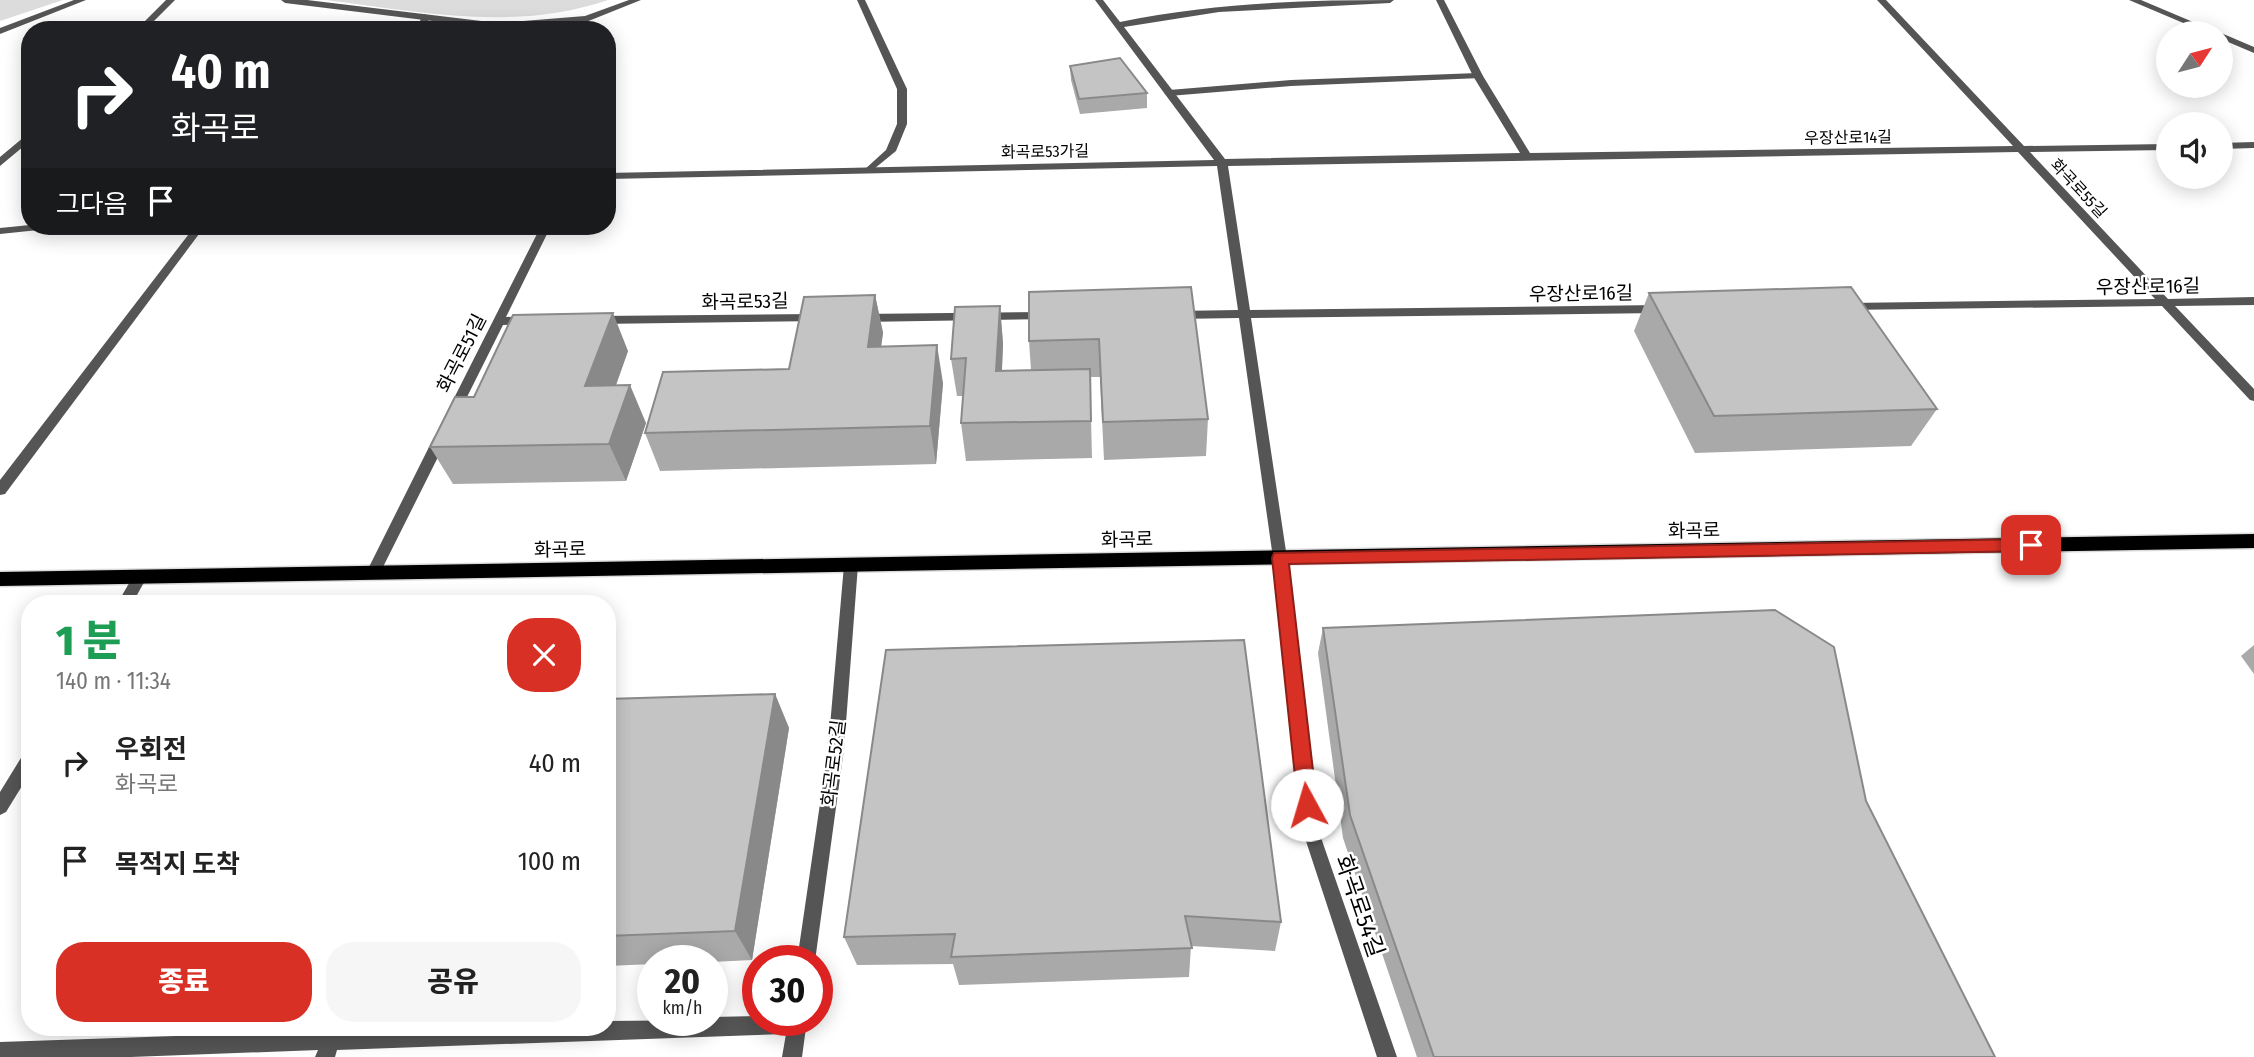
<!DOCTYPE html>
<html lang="ko">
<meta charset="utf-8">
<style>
body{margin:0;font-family:"Fira Sans Condensed","Noto Sans KR",sans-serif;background:#f6f6f6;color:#222;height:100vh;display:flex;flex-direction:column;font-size:26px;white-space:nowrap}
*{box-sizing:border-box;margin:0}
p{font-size:23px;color:#767676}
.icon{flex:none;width:38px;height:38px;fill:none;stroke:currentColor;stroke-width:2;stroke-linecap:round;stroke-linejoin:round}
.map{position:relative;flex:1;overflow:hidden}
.side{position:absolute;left:21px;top:595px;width:595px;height:441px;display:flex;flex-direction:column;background:#fff;border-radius:28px;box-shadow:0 4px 18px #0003}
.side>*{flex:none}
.top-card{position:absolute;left:21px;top:21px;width:595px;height:214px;border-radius:28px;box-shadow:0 4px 18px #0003;background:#202124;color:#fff;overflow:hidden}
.needle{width:46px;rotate:54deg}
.tools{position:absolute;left:2156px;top:21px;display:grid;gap:14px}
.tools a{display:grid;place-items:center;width:77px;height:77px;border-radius:50%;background:#fff;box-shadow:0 4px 18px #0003;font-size:35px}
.speed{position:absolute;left:637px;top:945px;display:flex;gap:14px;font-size:35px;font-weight:700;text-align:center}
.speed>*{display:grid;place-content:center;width:91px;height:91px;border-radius:50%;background:#fff;box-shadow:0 4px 18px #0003;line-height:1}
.speed small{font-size:18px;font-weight:400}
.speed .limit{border:10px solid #d22;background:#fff;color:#111}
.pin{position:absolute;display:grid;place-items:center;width:60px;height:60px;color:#fff;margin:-30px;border-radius:14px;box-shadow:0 4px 10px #0006}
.me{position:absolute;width:77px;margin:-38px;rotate:354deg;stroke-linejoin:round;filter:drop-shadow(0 0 5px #0008)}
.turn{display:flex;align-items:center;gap:24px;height:147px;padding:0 35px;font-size:32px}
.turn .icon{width:91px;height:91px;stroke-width:2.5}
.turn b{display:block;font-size:49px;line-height:60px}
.then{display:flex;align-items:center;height:66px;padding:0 35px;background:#0003;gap:14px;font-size:26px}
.round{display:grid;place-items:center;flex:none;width:74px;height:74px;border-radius:28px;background:#f6f6f6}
.head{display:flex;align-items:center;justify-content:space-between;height:119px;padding:0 35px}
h1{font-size:42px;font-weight:800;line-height:52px;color:#1e9e55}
.cta{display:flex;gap:14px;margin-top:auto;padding:14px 35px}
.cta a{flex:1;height:80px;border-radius:28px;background:#d93025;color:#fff;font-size:28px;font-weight:800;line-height:80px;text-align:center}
.cta a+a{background:#f6f6f6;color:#222}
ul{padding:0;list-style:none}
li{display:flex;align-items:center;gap:21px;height:98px;padding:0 35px}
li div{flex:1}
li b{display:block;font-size:26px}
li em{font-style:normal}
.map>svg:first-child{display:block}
</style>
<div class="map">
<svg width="2254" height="1057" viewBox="0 0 2254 1057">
<rect width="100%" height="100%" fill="#fff"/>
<g fill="#dcdcdc">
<polygon points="0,0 63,0 0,21"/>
<path d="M 326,0 L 608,0 C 515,32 421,12 326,0 Z"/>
</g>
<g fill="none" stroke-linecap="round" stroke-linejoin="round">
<g stroke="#dbdbdb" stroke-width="3">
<polygon id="primary" points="2254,534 2254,548 0,586 0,572"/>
</g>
<g fill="#555" fill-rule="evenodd">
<polygon points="857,0 865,0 907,89 907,124 896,151 869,173 864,170 886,150 897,124 897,89"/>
<polygon points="425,14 429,17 427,30 418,30 421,17"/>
<polygon points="1478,73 1483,76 1481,78 1291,86 1169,96 1164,93 1169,90 1291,80"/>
</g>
<g fill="#555" fill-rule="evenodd">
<polygon points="74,0 86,0 0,34 0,28"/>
<polygon points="166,0 175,0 145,30 136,30"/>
<polygon points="281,0 307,0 498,23 585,16 629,0 641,0 586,22 498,29 285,3"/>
<path d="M 1095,0 L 1103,0 L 1120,22 C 1211,3 1302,0 1394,0 L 1390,3 L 1219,12 L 1124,27 L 1225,159 L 1520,153 L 1473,76 L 1436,0 L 1444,0 L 1483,76 L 1530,153 L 2013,146 L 1877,0 L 1886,0 L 2024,146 L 2168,144 L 2168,150 L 2030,152 L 2168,299 L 2254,297 L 2254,305 L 2175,306 L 2254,389 L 2254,401 L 2250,400 L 2162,306 L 1844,310 L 1842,307 L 1848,303 L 2155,299 L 2018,152 L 1228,166 L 1250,310 L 1660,305 L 1666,309 L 1660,313 L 1251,318 L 1287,558 L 1318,829 L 1397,1057 L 1377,1057 L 1302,829 L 1273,558 L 1239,318 L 1176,319 L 1170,315 L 1176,311 L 1238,310 L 1217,166 L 607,179 L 607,173 L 1214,160 Z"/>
<polygon points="30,132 30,141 0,166 0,157"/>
<polygon points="2254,142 2254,148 2221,149 2221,143"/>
<polygon points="30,225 53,226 48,229 0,234 0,228"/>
<polygon points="195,226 205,226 5,494 0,495 0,480"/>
<polygon points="541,226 551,226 506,317 529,316 535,320 529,324 503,325 458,415 448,415 447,412"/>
<polygon points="1047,312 1053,316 1051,319 861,322 855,318 861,314"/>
<polygon points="816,314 822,318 820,321 598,324 592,320 598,316"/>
<polygon points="441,432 448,437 378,577 368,577 366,573 434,437"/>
<polygon points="851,559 856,561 858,565 844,749 815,961 797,961 828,749 844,565 846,561"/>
<polygon points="140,571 145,573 147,577 132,604 117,604 135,573"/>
<polygon points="30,751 30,773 6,812 0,815 0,792 24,753"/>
<polygon points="758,1016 758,1020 807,1020 802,1057 782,1057 786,1034 337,1050 335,1057 315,1057 318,1050 131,1057 0,1057 0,1042 433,1027 607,1027 607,1021 712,1020 712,1017"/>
</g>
<g fill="#555" fill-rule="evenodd">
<polygon points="2129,0 2141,0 2219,33 2207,33"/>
<polygon points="2221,33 2254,47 2254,53 2221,39"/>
</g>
<use href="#primary" fill="#000" fill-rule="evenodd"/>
</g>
<g fill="#a9a9a9">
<polygon points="1070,66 1147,93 1147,108 1080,114 1071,80"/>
<polygon points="1191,287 1208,419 1206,456 1104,460 1100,377 1090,377 1092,458 966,461 961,423 963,396 957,396 951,359 1000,306 1003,344 1002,371 1031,370 1029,341"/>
<polygon points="1649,293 1937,409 1911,446 1695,453 1634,331"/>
<polygon points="875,295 883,333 881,346 943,383 936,464 660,471 645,433 789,369"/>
<polygon points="628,351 616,385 646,423 626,481 453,484 430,447 474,397"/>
<polygon points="1323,628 1866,801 1995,1057 1417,1057 1343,838 1318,653"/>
<polygon points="2254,645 2254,674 2241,656"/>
<polygon points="886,650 1281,922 1275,951 1191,946 1189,977 959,985 953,964 857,965 844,937"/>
<polygon points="775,694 789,728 752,960 712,962 712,961 653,961 653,964 607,966 607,699"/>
</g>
<g fill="#898989">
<polygon points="875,295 883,333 876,384 868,347"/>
<polygon points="1000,306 1003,344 1000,409 996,371"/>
<polygon points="613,313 628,351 602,424 585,386"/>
<polygon points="937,345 943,383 936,464 930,426"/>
<polygon points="630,385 646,423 626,481 609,444"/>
<polygon points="775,694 789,728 752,960 735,931"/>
</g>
<g fill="#c4c4c4" stroke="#898989" stroke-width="2">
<polygon points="1120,58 1147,93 1079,99 1070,66"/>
<polygon points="1191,287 1208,419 1103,422 1099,339 1029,341 1029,292"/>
<polygon points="1851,287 1937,409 1714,416 1649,293"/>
<polygon points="875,295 868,347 937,345 930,426 645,433 663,372 789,369 804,297"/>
<polygon points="1000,306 996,371 1090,369 1091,421 961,423 966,358 951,359 955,307"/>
<polygon points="613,313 585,386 630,385 609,444 430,447 455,397 474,397 513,315"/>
<polygon points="1775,610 1834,647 1866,801 1995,1057 1434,1057 1350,815 1323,628"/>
<polygon points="1244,640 1281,922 1185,916 1192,948 951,957 955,934 844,937 886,650"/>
<polygon points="775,694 735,931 607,936 607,699"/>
</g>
<polygon fill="#d93025" stroke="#8d1f18" stroke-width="2" points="2031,539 2039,545 2031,551 1289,564 1317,805 1314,811 1307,814 1301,811 1298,805 1272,558 1274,553"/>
<g text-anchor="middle" stroke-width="5" stroke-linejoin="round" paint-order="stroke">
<g font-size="16" fill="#000" stroke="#fff">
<text transform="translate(1848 137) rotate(-1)" y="6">우장산로14길</text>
<text transform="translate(1045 151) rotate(-1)" y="6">화곡로53가길</text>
<text transform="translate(2079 188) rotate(47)" y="6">화곡로55길</text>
</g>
<g font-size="19" fill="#000" stroke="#fff">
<text transform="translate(2148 286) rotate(-1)" y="7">우장산로16길</text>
<text transform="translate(1581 293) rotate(-1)" y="7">우장산로16길</text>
<text transform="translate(745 301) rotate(-1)" y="7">화곡로53길</text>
<text transform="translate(461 353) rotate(-63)" y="7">화곡로51길</text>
<text transform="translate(1694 530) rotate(-1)" y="7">화곡로</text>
<text transform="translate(1127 539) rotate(-1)" y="7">화곡로</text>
<text transform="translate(560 549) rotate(-1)" y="7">화곡로</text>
<text transform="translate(833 763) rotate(-83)" y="7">화곡로52길</text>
</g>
<g font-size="23" fill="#000" stroke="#fff">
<text transform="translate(1360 906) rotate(71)" y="8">화곡로54길</text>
</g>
</g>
</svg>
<div class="tools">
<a><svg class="needle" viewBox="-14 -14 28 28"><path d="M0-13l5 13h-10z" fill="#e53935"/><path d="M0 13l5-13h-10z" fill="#767676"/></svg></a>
<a><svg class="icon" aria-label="sound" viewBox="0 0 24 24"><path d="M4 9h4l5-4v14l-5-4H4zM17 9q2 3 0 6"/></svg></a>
</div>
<div class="speed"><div>20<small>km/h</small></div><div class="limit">30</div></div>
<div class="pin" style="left:2031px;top:545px;background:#d93025"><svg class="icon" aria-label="arrive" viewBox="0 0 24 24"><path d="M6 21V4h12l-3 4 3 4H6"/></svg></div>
<svg class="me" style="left:1307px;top:805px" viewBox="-20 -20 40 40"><circle r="19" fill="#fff"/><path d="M0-13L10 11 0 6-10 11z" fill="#d93025"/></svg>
<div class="top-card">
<div class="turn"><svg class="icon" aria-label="right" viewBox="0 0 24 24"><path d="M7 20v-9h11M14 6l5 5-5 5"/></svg><div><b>40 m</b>화곡로</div></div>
<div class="then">그다음<svg class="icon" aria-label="arrive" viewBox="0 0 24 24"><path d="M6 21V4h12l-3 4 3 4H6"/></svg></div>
</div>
<section class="side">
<div class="head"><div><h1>1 분</h1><p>140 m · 11:34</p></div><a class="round" style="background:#d93025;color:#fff"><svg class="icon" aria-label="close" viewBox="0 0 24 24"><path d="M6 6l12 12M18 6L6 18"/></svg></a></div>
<ul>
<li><svg class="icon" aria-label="right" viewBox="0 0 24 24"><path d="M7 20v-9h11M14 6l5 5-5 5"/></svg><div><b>우회전</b><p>화곡로</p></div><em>40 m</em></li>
<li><svg class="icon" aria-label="arrive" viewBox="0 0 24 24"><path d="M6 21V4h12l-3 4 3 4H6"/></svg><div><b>목적지 도착</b></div><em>100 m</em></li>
</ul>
<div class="cta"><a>종료</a><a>공유</a></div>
</section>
</div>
